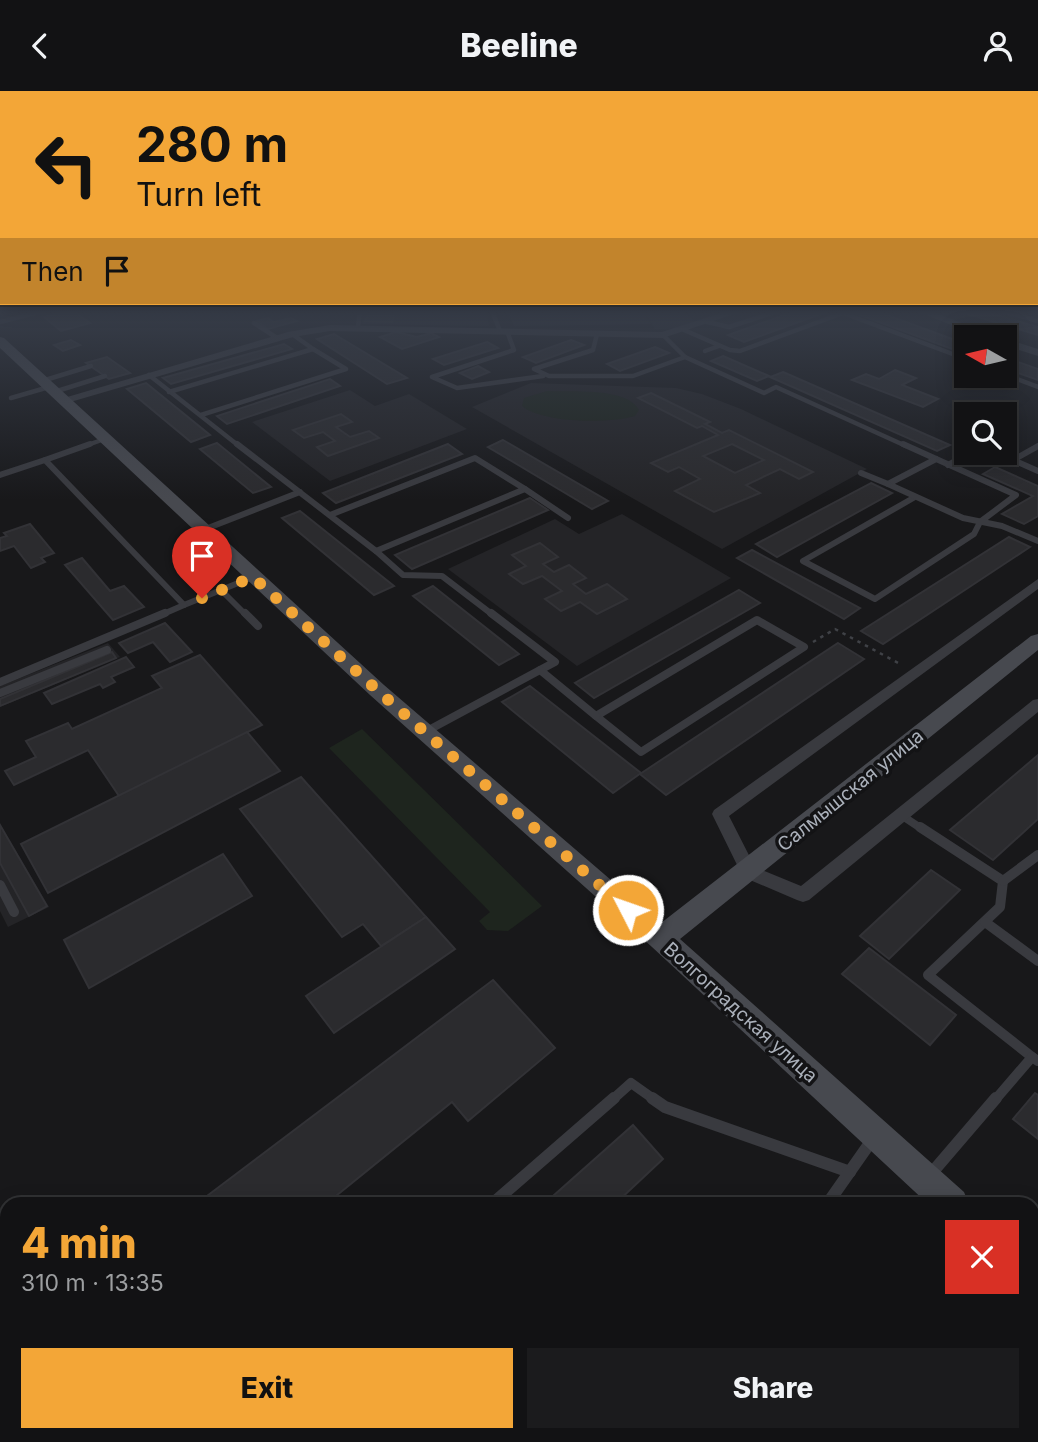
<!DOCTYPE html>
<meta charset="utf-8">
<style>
body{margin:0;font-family:Inter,sans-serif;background:#1b1b1d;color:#f1f3f6;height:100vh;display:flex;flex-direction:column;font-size:26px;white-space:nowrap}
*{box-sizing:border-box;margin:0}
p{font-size:23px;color:#9c9ea0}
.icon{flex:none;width:38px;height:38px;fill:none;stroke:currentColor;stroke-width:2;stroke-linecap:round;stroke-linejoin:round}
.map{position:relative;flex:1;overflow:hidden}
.panel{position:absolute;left:0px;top:1106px;width:1040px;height:245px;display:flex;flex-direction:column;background:#121214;border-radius:21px 21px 0 0;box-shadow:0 4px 18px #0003,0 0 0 2px #313234}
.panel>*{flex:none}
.guide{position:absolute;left:0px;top:0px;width:1040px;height:214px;box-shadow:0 4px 18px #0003,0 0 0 2px #313234;background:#f3a637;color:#111;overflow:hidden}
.needle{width:46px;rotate:278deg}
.fabs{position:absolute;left:954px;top:234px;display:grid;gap:14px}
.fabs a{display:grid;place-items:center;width:63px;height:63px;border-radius:0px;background:#121214;box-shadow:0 4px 18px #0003,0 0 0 2px #313234;font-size:35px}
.pin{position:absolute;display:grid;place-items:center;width:60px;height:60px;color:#fff;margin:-72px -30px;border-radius:50% 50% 50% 0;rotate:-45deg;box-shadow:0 0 7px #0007}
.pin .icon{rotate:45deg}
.me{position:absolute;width:77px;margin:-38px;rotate:311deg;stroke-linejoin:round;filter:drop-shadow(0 0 5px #0008)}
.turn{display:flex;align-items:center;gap:24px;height:147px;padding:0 21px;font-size:32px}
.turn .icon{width:91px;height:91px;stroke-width:2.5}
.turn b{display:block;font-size:49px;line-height:60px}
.then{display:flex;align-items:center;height:66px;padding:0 21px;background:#0003;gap:14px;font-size:26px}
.round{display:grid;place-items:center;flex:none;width:74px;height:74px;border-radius:0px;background:#1b1b1d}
.head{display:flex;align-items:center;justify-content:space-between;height:119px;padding:0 21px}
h1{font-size:42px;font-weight:800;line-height:52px;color:#f3a637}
.primary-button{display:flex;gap:14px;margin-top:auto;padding:14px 21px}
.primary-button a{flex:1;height:80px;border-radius:0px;background:#f3a637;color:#111;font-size:28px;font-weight:800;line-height:80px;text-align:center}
.primary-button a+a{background:#1b1b1d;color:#f1f3f6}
header{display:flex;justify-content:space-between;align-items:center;height:91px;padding:0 21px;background:#121214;font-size:32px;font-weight:800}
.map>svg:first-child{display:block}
</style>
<header><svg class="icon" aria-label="back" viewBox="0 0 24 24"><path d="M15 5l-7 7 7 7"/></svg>Beeline<svg class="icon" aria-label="person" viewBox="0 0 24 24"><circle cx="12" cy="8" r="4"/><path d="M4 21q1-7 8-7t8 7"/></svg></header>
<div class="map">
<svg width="1038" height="1351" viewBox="0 0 1038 1351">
<rect width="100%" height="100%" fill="#18181a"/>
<g fill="#242427">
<polygon points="361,220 486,220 489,235 362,233"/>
<polygon points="508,220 642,220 651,233 514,235"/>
<polygon points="644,220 682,220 695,230 677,237 655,238"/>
<polygon points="531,292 676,297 702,303 741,318 867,378 722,458 472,316"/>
<polygon points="350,299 375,315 409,303 467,338 330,390 252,331"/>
<polygon points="622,423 731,487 577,575 448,478 555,428 579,443"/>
<polygon points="108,552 120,566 0,616 0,595"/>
<polygon points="0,733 49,816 8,836 0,820"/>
</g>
<g fill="#1e251e">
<path d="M 547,300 C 570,301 628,296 639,319 L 635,325 C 610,333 542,332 522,315 L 524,307 Z"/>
<polygon points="362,638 542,815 508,840 487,839 479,830 490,821 329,657"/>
</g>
<g fill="#2b2b2e" stroke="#323236" stroke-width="2" fill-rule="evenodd">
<polygon points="68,220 74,220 90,232 61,240 44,226"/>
<polygon points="796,220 829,220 744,251 728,244"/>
<polygon points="849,220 876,220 966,253 966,263"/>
<polygon points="981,220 1038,236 1038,244 961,221"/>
<polygon points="368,225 394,225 392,231 365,230"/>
<polygon points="268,227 274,231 291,227 297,230 268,238 257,230"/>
<polygon points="396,241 417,246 431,242 439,246 402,258 380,246"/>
<polygon points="334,243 407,287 387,293 317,248"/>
<polygon points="71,249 80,254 63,260 54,254"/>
<polygon points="571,249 584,254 536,272 523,266"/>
<polygon points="487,251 498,257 444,274 433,268"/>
<polygon points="284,253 292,258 171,293 163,287"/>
<polygon points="655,256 669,262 620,280 607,273"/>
<polygon points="723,265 769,285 757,290 711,270"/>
<polygon points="107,266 130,282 109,288 86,272"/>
<polygon points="1004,266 1038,278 1038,289 1004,277"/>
<polygon points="478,275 489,281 472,288 460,282"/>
<polygon points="895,279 916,287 902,294 938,308 923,316 852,289 866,283 879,288"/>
<polygon points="783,281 950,354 937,360 770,286"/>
<polygon points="330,288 340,295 227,333 217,325"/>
<polygon points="146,292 210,344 191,351 127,298"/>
<path d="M 651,302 L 710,331 L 705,333 L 722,342 L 729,339 L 813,381 L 799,388 L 780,378 L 746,394 L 760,402 L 714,421 L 675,400 L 700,388 L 679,376 L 668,381 L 651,372 L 718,344 L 702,335 L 697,337 L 638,307 ZM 732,353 L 764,369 L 735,382 L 703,365 Z"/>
<polygon points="341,323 352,331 336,336 350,346 369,340 379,347 328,365 317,356 335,350 323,341 304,347 293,339"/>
<polygon points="503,349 608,410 592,418 488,356"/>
<polygon points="217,352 271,396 253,402 200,358"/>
<polygon points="448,353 462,363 336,412 323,402"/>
<polygon points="995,376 1038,395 1038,425 1024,433 1002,423 1033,405 983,383"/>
<polygon points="871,392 892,402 777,466 756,453"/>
<polygon points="530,407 548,419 412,478 395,464"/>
<polygon points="300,420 394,495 374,504 282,427"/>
<polygon points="30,433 54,462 41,467 45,471 31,477 14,455 0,460 0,447 7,445 4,442"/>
<polygon points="1009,446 1030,456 883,553 861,540"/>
<polygon points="540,452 558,466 543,473 554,481 569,474 586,487 573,493 586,503 607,493 627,508 597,523 580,511 561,520 545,508 562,500 542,485 523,493 509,483 526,475 512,464"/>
<polygon points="752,459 860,517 844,528 737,467"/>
<polygon points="82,467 110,500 124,495 144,516 113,529 65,474"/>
<polygon points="433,495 519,563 499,574 413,505"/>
<polygon points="739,499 760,512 594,607 575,592"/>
<polygon points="165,532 192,561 170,571 153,551 128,562 119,552"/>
<polygon points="838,552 864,568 666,704 640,683"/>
<polygon points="112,561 116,567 0,615 0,608"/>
<polygon points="200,564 262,634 119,705 88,659 14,694 5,680 36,666 26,650 68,632 72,638 162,597 152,585"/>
<polygon points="126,566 134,576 111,586 115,591 103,597 100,593 52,613 44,602"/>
<polygon points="530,595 641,682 613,702 502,611"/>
<polygon points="247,641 280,680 48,802 21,753"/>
<polygon points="1038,664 1038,728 993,769 950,739"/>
<polygon points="301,686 426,826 381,855 363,833 342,846 240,718"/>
<polygon points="0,734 47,815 29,825 0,772"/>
<polygon points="223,763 252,805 89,897 64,849"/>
<polygon points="931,779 960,799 889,868 860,845"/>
<polygon points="426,826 455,858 334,942 306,905"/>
<polygon points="869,857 956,924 930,954 842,883"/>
<polygon points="493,889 555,957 468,1030 452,1011 326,1113 212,1113 207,1105"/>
<polygon points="1035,1002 1038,1004 1038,1048 1013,1028"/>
<polygon points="633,1034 663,1068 615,1113 544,1113"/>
<polygon points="403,1344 434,1344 438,1351 397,1351"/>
<polygon points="713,1344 915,1344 922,1351 719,1351"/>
</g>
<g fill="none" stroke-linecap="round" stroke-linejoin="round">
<polyline stroke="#3f4146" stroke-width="2.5" stroke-dasharray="3.5 5" stroke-linecap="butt" points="813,551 835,538 902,574"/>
<g stroke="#393a3f" stroke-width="4.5">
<polyline points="492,220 500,240"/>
<polyline points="1003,220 1038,230"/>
<polyline points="0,231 43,220"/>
<polyline points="707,231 729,236 778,220"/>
<polyline points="254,232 277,247"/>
<polyline points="358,236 360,220"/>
<polyline points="684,239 730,259 740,260 843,222 966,268"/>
<polyline points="507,240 514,259 432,286 457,297 543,285"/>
<polyline points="597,243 593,259 534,278 549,285 633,285 685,266 764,302 776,296 906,355"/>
<polyline points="663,244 685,266"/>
<polyline points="705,260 719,255"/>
<polyline points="1004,283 1038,296"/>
<polyline points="149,284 239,355"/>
<polyline points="42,290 91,275"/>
<polyline points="54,301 105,285"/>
<polyline points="169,301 313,258 292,243"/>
<polyline points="11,307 49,296"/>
<polyline points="201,324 346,278 313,258"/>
<polyline points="85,355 107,347"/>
</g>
<g stroke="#393a3f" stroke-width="6">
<polyline points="90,353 45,369 184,514 253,486"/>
<polyline points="237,353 376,460 525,398 475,367 330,424"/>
<polyline points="903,353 1016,404 980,431 974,443 875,508 803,470 915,406"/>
<polyline points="997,362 1038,380"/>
<polyline points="936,368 888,393 963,427 1002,435 1038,450"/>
<polyline points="1013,369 1038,355"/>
<polyline points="948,374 969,362"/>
<polyline points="861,382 888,393"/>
<polyline points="0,384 45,369"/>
<polyline points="525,398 568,427"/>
<polyline points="203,439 300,401"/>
<polyline points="376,460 403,484 442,485 493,524"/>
<polyline points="221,499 246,524"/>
<polyline points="161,524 184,514"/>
</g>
<g stroke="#393a3f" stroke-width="8">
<polyline points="245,522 258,535"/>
<polyline points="491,522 555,571 540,579"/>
<polygon points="757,529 804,556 641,661 596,625"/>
<polyline points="0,591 165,522"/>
<polyline points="0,602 107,559"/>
<polyline points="425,641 540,579 596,625"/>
<polyline points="901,724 922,738"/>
</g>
<g stroke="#393a3f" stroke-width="10">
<polyline points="920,736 1003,790 1000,816 928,884 1032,966"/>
<polyline points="1003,790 1038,764"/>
<polyline points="0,794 14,821"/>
<polyline points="985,831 1038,870"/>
<polyline points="612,1009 631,992 655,1009"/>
<polyline points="995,1009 1032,966 1038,970"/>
</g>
<g stroke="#393a3f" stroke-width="12">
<polyline points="652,1007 665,1016 850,1081"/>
<polyline points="930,1084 996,1007"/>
<polyline points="492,1113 614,1007"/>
<polyline points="835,1113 830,1109 872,1049"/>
</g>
<polygon fill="#393a3f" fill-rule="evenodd" points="1038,488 1038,498 729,725 755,776 801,795 1033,609 1038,608 1038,621 809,809 803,811 797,809 743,786 712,723 714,719"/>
<g fill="#393a3f" fill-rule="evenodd">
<polygon points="727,220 743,220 663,247 330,240 293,246 67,312 57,309 288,241 330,234 662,241"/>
<polygon points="916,220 931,220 1000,247 984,247"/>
<polygon points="1004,247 1038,258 1038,265 1004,254"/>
</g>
<g fill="#47494f" fill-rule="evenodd">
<polygon points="0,246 4,247 384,594 661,832 1031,545 1038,543 1038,559 680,848 964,1101 969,1113 928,1113 652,856 370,604 0,257"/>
<polygon points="1032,1170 1038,1172 1038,1210 1032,1207"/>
</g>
</g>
<linearGradient id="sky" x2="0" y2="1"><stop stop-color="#0d0d0e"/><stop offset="0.54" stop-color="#373d49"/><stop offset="1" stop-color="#373d49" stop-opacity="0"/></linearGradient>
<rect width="1038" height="409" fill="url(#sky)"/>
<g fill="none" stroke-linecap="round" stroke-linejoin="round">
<polyline stroke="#f3a637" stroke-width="12" stroke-dasharray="0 21.6" points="202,507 253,486 377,599 628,819"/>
</g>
<g text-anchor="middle" stroke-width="7" stroke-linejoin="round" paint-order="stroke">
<g font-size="19" fill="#aab0ba" stroke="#131315">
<text transform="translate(850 699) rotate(-39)" y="7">Салмышская улица</text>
<text transform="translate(741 921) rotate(42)" y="7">Волгоградская улица</text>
</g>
</g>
</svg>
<div class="fabs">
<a><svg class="needle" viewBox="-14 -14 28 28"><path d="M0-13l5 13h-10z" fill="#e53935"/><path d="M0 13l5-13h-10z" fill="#9c9ea0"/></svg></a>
<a><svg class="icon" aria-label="search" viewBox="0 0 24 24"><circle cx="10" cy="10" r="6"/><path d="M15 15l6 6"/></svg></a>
</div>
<div class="pin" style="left:202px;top:507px;background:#d93025"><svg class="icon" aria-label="arrive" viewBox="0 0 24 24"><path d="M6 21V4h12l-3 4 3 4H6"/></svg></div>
<svg class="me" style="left:628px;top:819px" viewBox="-20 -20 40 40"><circle r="17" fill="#f3a637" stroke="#fff" stroke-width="3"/><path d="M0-11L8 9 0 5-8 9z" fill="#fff"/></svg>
<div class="guide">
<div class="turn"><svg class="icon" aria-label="left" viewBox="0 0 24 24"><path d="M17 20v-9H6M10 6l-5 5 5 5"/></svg><div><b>280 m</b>Turn left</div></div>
<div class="then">Then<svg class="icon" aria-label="arrive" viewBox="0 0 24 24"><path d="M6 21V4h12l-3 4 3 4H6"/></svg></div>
</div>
<section class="panel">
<div class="head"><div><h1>4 min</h1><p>310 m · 13:35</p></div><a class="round" style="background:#d93025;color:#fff"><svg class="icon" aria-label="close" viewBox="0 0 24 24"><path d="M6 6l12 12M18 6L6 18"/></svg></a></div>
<div class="primary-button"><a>Exit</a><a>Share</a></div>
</section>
</div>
